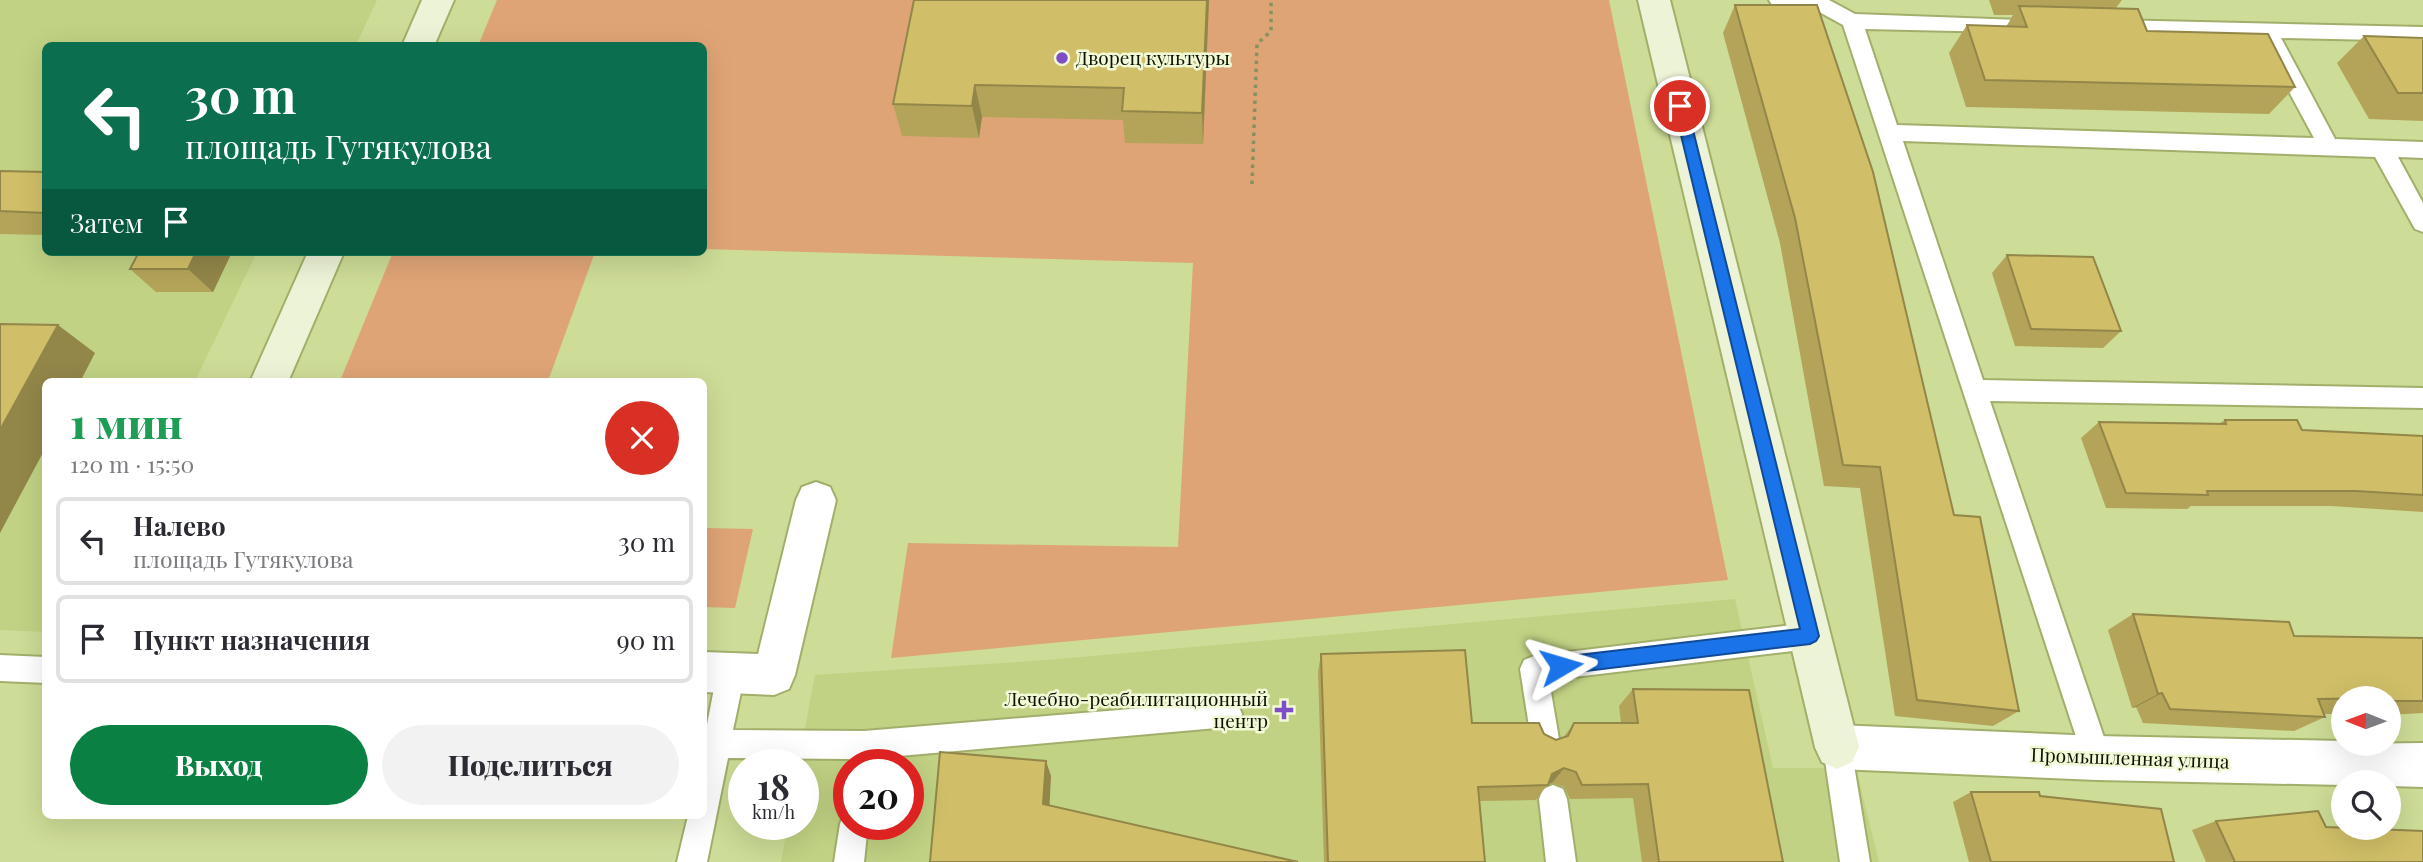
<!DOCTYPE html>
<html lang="ru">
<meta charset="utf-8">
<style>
body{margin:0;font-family:"Playfair Display",serif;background:#f2f2f3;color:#2b2b33;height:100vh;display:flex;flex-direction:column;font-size:26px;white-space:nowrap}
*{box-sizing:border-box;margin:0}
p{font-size:23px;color:#7c7c81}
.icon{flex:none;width:38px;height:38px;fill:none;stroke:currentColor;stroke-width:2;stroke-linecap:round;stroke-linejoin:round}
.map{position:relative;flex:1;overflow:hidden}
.panel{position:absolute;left:42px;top:378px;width:665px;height:441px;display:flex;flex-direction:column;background:#fff;border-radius:10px;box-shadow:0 7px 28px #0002}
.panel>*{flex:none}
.banner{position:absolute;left:42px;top:42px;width:665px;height:214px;border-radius:10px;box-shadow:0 7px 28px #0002;background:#0b6e4f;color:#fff;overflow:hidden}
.needle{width:46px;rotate:271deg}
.controls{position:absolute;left:2331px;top:686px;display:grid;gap:14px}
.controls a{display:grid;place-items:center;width:70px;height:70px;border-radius:50%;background:#fff;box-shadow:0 7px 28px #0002;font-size:35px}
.speed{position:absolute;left:728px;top:749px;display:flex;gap:14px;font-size:35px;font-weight:700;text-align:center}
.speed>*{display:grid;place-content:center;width:91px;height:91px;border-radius:50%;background:#fff;box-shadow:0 7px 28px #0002;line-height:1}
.speed small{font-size:18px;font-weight:400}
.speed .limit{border:10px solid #d22;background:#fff;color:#111}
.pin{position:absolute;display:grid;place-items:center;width:60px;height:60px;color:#fff;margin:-30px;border:4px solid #fff;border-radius:50%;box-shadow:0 2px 7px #0007}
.me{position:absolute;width:77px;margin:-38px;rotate:83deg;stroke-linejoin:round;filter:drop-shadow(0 0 5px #0008)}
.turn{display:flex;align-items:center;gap:24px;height:147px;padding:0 28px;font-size:32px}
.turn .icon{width:91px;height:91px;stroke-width:2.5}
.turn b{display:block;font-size:49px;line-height:60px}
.then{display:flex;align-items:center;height:66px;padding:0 28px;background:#0003;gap:14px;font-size:26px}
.round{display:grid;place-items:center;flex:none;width:74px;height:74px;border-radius:37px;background:#f2f2f3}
.summary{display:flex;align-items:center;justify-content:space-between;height:119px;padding:0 28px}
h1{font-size:42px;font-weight:800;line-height:52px;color:#1e9e55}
.action{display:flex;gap:14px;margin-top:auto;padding:14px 28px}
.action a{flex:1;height:80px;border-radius:42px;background:#0b8043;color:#fff;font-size:28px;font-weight:800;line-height:80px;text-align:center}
.action a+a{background:#f2f2f3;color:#2b2b33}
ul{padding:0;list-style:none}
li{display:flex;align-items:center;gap:21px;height:88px;margin:0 14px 10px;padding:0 14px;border:4px solid #e1e1e2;border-radius:10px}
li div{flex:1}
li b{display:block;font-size:26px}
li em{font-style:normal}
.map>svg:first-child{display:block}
</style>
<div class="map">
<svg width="2423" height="862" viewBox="0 0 2423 862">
<rect width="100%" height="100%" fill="#cddc96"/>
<g fill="#c1d284" fill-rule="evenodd">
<polygon points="0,0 377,0 356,45 46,46 46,252 257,252 195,381 46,382 45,632 0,630"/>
<path d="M 1735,599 L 1773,768 L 1856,768 L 1879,862 L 781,862 L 788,824 L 803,824 L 803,765 L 798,765 L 815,675 L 1047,660 ZM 849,765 L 908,765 L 908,824 L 849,824 Z"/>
</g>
<g fill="#dfa476">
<polygon points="497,0 1609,0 1728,580 891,658 908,543 1178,547 1193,263 704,249 704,46 478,46"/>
<polygon points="393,252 595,252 548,381 340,381"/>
<polygon points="704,528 753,529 735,608 704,607"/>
</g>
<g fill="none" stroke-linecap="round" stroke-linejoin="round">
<g stroke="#a1af6b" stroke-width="4">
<g id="lane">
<polygon points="1769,0 1829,0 1855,14 2048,21 2051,26 2048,31 2041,33 1865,29 1897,125 2314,138 2260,38 2112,34 2105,32 2102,27 2105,22 2112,20 2423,27 2423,41 2281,38 2335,139 2423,142 2423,158 2398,157 2423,203 2423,232 2415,229 2375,157 1903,141 1983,380 2423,388 2423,408 1990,401 2111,758 2107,768 2097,772 2087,768 2083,758 1843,25 1812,8 1772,5"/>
<polygon points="1810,623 1819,627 1823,636 1819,645 1810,649 1549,680 1559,739 1555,749 1545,753 1535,749 1531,739 1520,669 1524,660 1534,656"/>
<polygon points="0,655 46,657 46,683 0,681"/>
<polygon points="731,660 741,664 745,673 733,730 864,731 1228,701 1238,705 1242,714 1238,723 1228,727 877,758 876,765 849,765 849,767 849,759 728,758 707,862 677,862 688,816 704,816 704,740 717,673 721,664"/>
<polygon points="1837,733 1847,737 1851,747 1870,862 1840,862 1823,747 1827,737"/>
<polygon points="1553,785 1563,789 1567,799 1576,862 1546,862 1539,799 1543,789"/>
<polygon points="849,812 849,824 868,824 864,862 834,862 840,824 844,814"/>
</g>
</g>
<g stroke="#a1af6b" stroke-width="4">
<g id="street">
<polygon points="816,482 830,487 836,500 795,675 789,689 774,695 704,692 704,652 758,654 796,500 802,487"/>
<polygon points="1837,725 2097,736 2343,741 2343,744 2423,743 2423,787 2389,786 2389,782 2343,782 2343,785 2097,780 1837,769 1822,762 1815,747 1822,732"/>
</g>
</g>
<g stroke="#a1af6b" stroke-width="4">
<g id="secondary">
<polygon points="422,0 454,0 434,46 402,46"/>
<polygon points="1638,0 1670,0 1859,747 1852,762 1837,769 1822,762 1815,747"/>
<polygon points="308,252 344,252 288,382 250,382"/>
</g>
</g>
<polyline stroke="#86915f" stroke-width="3.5" stroke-dasharray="3.5 4.5" stroke-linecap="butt" points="1252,184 1257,44 1271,31 1271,0"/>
<use href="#lane" fill="#fff" fill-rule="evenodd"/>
<use href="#street" fill="#fff" fill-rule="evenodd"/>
<use href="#secondary" fill="#edf3d6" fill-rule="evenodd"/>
</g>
<g fill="#b3a459">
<polygon points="914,0 1209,0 1203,144 1125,143 1123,120 982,117 979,138 902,136 893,104"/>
<polygon points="1989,0 2122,0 2115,9 2147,31 2295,87 2269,114 1966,107 1949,53 1967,25 2006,27 2013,15 1994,15"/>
<polygon points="1735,5 1954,515 2019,711 1993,726 1895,716 1860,488 1824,486 1780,243 1723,33"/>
<polygon points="2364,36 2423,38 2423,121 2369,119 2337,63"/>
<polygon points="0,171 46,172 46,235 0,234"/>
<polygon points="232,252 213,292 156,292 130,269"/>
<polygon points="2007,255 2121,331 2103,348 2015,346 1992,273"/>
<polygon points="2225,420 2302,430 2423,436 2423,512 2331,506 2191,506 2187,509 2106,508 2081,438 2099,422 2220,423"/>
<polygon points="2133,614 2294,636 2423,638 2423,713 2389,715 2389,698 2343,698 2343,714 2323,714 2325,717 2294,731 2143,723 2136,707 2132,708 2108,630"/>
<polygon points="1321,654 1472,723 1544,734 1556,740 1563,738 1574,723 1621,723 1619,706 1633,689 1783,862 1642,862 1633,798 1570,799 1564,787 1552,783 1548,784 1536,800 1479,801 1485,862 1324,862 1318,672"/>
<polygon points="1971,792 2040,796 2174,862 1969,862 1953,802"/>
<polygon points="2216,821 2326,827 2423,862 2206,862 2192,830"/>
</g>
<g fill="#928649">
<polygon points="1207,0 1209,0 1203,144 1202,113"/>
<polygon points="975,85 982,117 979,138 972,106"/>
<polygon points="196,252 232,252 213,292 188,269"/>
<polygon points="58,325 95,353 80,382 46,382 46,447 0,533 0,430"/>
<polygon points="2162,693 2136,707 2132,708 2158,694"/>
<polygon points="1046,761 1051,776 1049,817 1043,804"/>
<polygon points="1564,768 1552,783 1546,785 1552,774"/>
</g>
<g fill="#d0bf68" stroke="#928649" stroke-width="2">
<polygon points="914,0 1207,0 1202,113 1122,111 1124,88 975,85 972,106 893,104"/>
<polygon points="1735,5 1817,5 1873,172 1954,515 1980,517 2019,711 1917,700 1880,467 1843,465 1795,218"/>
<polygon points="2019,6 2138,9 2147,31 2268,34 2295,87 1985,80 1967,25 2027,27"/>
<polygon points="2364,36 2423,38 2423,93 2398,93"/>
<polygon points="0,171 46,172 46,213 0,211"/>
<polygon points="139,252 196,252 188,269 130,269"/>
<polygon points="2007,255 2093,257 2121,331 2031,329"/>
<polygon points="0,324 58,325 0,430"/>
<polygon points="2225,420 2297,420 2302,430 2423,436 2423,495 2356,491 2207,491 2208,495 2126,493 2099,422 2226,424"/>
<polygon points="2133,614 2289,622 2294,636 2423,638 2423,701 2389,701 2389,698 2318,699 2325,717 2170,709 2162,693 2158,694"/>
<polygon points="1465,650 1472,723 1539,723 1544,734 1556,740 1568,736 1574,723 1638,723 1633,689 1749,690 1783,862 1659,862 1648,784 1582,785 1576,772 1564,768 1552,774 1548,785 1478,787 1485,862 1328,862 1321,654"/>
<polygon points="940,752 1046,761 1043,804 1298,862 930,862"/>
<polygon points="1971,792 2039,792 2040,796 2161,809 2174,862 1991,862"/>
<polygon points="2318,811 2326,827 2423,831 2423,862 2235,862 2216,821"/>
</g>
<polygon fill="#1a73e8" stroke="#114b97" stroke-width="2" points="1680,101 1687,106 1819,636 1816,641 1810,644 1561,674 1554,672 1552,666 1554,660 1561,657 1800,629 1674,106"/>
<g fill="#7e4ec6" stroke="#f1f9d6" stroke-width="2.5">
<circle cx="1062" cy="58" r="7"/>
<path d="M1280.5 699.5h7v7h7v7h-7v7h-7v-7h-7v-7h7z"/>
</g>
<g text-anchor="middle" stroke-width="5" stroke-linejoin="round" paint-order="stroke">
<g font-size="19" fill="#0e1200" stroke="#f1f9d6" text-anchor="start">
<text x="1076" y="65">Дворец культуры</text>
<text x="1268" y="706" text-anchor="end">Лечебно-реабилитационный<tspan x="1268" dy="22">центр</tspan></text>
</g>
<g font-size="19" fill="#0e1200" stroke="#f1f9d6">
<text transform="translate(2130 758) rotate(2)" y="7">Промышленная улица</text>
</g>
</g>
</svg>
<div class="controls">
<a><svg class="needle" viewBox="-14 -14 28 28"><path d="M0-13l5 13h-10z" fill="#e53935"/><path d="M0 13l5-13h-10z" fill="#7c7c81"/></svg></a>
<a><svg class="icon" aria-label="search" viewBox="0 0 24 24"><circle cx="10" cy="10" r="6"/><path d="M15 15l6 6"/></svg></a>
</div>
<div class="speed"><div>18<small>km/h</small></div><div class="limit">20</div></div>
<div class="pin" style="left:1680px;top:106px;background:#d93025"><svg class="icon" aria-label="arrive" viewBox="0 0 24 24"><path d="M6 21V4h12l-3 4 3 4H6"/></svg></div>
<svg class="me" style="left:1561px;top:666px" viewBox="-20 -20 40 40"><path d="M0-17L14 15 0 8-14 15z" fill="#1a73e8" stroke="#fff" stroke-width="4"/></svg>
<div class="banner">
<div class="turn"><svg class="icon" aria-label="left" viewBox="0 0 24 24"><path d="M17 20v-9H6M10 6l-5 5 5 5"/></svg><div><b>30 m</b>площадь Гутякулова</div></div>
<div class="then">Затем<svg class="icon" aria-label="arrive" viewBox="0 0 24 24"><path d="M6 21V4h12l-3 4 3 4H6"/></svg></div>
</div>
<section class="panel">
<div class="summary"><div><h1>1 мин</h1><p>120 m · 15:50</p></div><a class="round" style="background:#d93025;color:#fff"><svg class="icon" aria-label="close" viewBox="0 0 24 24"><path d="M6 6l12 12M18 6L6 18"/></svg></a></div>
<ul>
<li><svg class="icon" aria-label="left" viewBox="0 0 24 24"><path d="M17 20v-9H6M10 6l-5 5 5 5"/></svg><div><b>Налево</b><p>площадь Гутякулова</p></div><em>30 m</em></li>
<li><svg class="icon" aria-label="arrive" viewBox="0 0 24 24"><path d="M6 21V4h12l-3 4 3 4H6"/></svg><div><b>Пункт назначения</b></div><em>90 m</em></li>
</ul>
<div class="action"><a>Выход</a><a>Поделиться</a></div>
</section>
</div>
